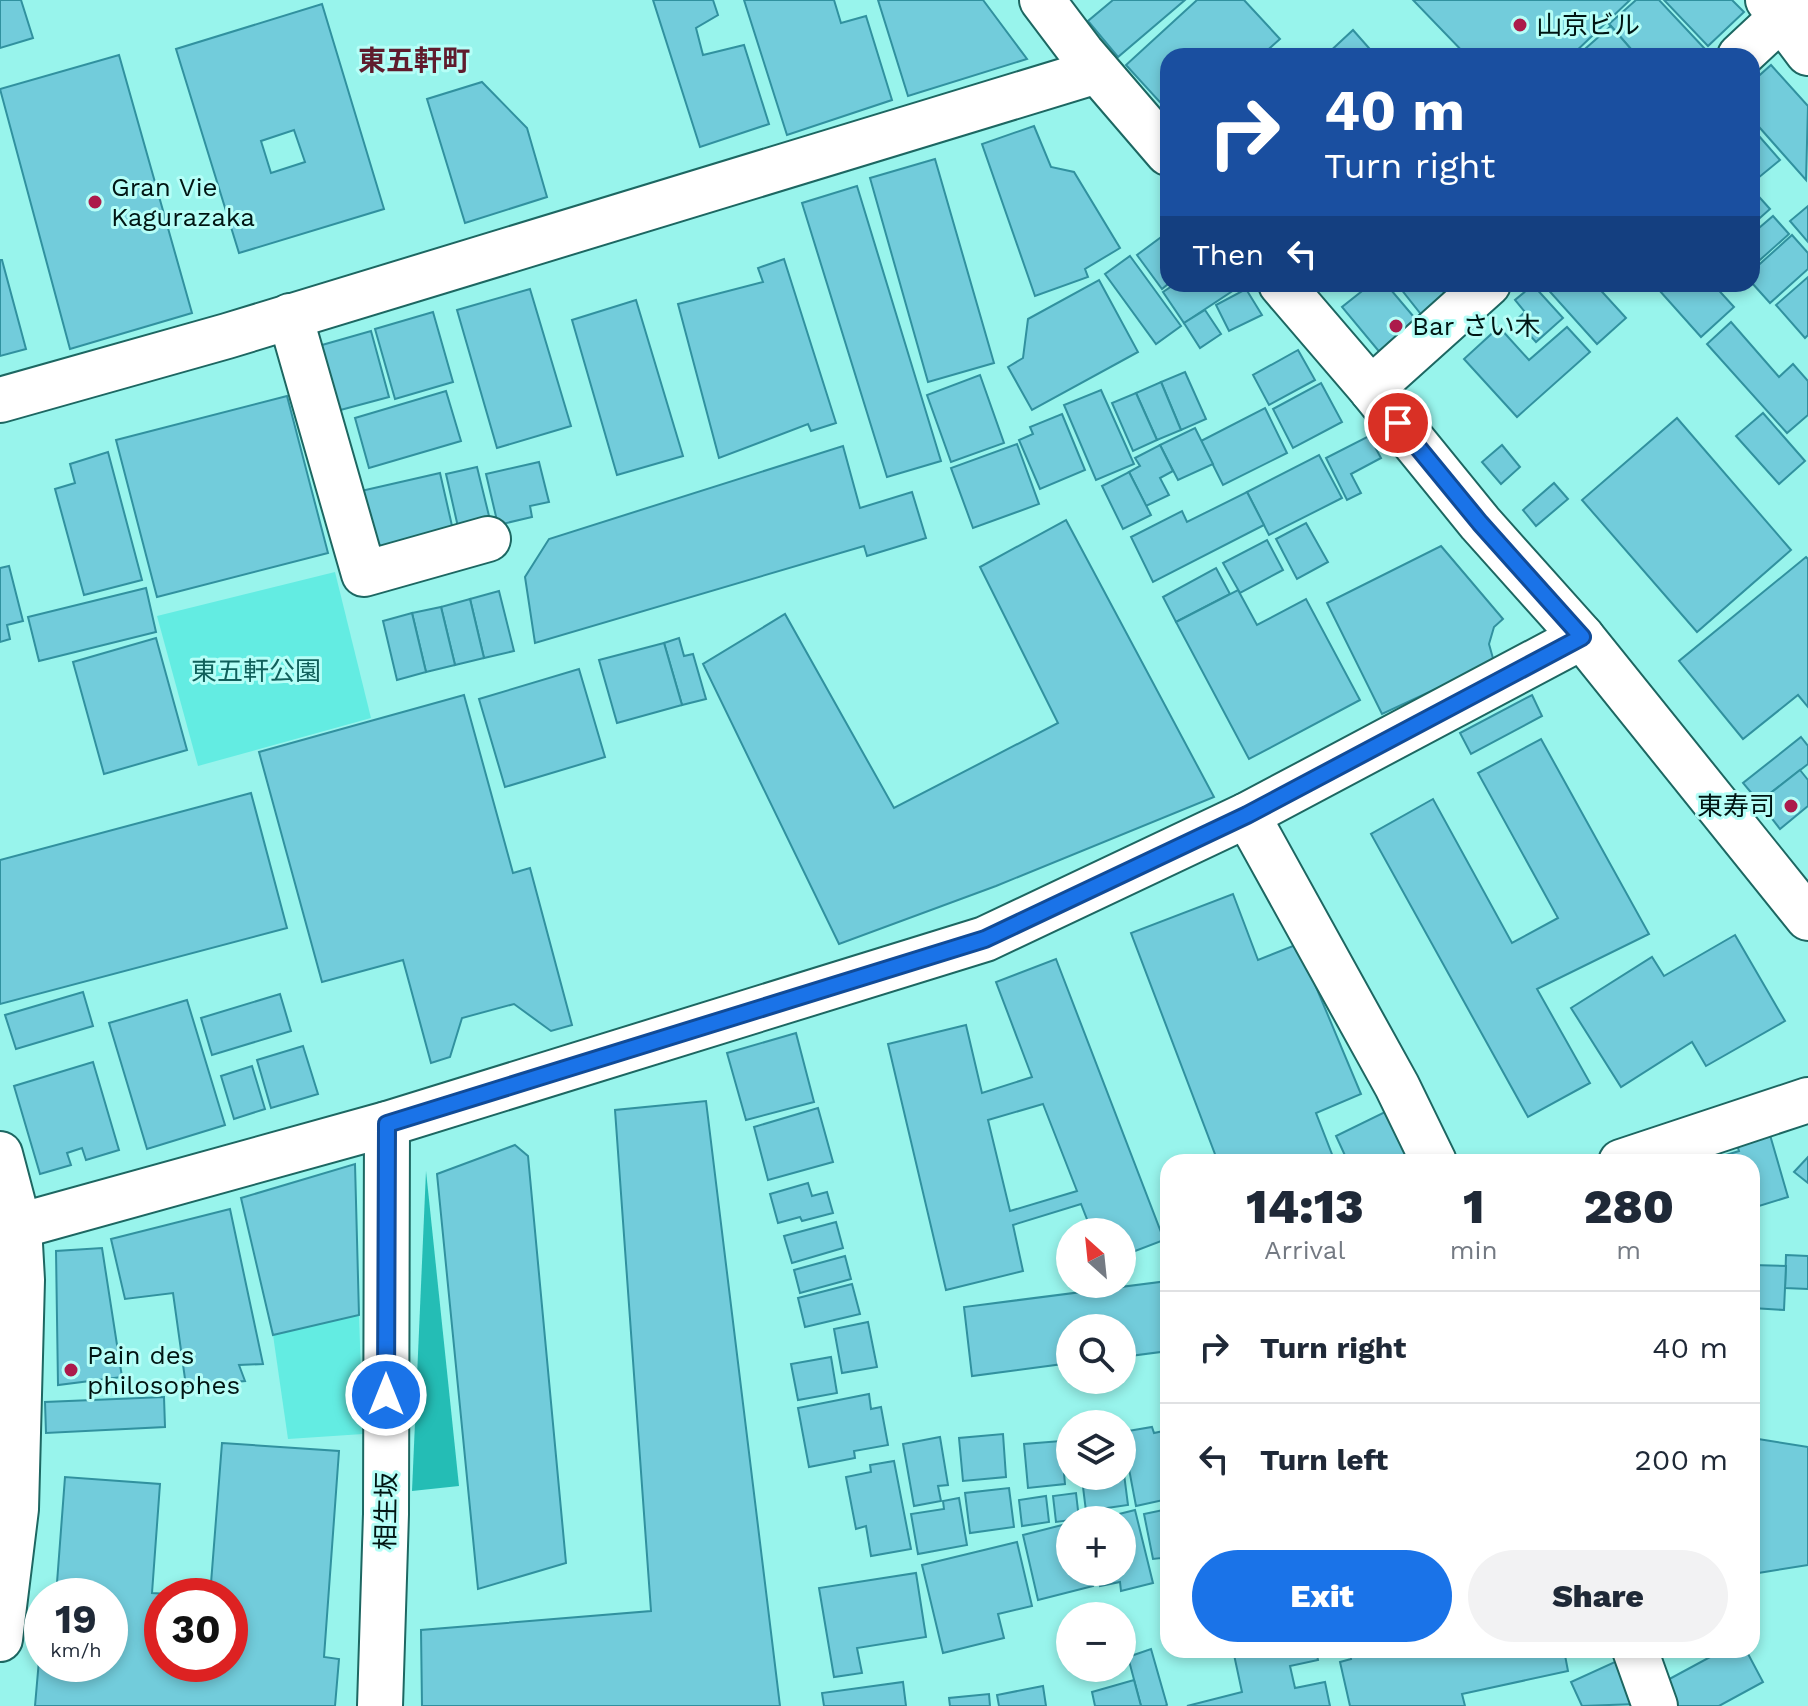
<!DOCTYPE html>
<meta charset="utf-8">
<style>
body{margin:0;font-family:"Work Sans","Noto Sans JP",sans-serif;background:#f2f2f3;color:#1f2937;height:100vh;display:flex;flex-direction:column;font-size:30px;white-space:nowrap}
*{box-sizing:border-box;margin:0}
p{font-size:26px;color:#747a83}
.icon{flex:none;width:44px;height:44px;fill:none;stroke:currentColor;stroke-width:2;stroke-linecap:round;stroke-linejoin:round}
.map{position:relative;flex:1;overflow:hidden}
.panel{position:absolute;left:1160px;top:1154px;width:600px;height:504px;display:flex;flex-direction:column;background:#fff;border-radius:24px;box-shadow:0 4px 12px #0003}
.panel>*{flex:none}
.top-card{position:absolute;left:1160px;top:48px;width:600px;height:244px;border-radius:24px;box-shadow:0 4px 12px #0003;background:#1a4fa0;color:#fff;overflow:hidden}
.needle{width:52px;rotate:333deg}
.controls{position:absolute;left:1056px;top:1218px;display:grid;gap:16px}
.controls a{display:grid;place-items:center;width:80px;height:80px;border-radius:50%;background:#fff;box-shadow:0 4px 12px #0003;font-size:40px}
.speed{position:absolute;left:24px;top:1578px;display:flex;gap:16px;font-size:40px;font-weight:700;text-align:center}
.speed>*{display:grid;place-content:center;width:104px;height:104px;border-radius:50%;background:#fff;box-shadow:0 4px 12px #0003;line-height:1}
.speed small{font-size:20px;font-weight:400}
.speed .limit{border:12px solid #d22;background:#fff;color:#111}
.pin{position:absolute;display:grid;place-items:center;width:68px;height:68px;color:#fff;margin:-34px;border:4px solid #fff;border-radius:50%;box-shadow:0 2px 8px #0007}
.me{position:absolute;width:88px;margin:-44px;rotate:0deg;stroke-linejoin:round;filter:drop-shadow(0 0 6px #0008)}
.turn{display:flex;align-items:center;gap:28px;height:168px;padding:0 32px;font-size:36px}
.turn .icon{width:104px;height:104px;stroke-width:2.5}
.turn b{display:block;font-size:56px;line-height:68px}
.then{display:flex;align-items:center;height:76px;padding:0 32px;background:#0003;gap:16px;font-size:30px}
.eta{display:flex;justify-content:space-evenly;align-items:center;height:136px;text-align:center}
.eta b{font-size:48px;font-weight:800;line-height:56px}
.cta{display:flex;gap:16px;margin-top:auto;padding:16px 32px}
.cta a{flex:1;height:92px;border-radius:48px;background:#1a73e8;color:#fff;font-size:32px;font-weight:800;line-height:92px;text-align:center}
.cta a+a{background:#f2f2f3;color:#1f2937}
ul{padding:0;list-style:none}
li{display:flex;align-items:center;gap:24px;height:112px;padding:0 32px;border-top:2px solid #e0e1e3}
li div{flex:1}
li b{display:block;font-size:30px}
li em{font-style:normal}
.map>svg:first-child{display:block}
</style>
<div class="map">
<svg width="1808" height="1706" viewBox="0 0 1808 1706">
<rect width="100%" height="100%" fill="#98f4ec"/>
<g fill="#63ece2">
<polygon points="335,572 371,718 198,766 157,616"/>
<polygon points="359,1315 363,1434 288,1439 273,1335"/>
</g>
<polygon fill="#24bdb5" points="426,1171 459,1486 412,1491"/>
<g fill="#72ccdb" stroke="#31919f" stroke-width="2" fill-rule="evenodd">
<polygon points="0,0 21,0 33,38 0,48"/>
<polygon points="653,0 713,0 718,15 696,28 703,55 744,45 769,124 700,147"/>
<polygon points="744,0 834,0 841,23 866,16 892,100 787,135"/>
<polygon points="878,0 983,0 1027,59 908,96"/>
<polygon points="1113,0 1185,0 1118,57 1088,21"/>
<polygon points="1197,0 1244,0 1280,39 1261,56 1168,56 1168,111 1126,65"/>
<polygon points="1413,0 1630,0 1571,56 1551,56 1547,51 1541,56 1467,56"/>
<polygon points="1636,0 1659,0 1705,49 1697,56 1637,56 1609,24"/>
<polygon points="1664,0 1732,0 1744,12 1708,46"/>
<path d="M 322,4 L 384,209 L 239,253 L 176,49 ZM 294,130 L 305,162 L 271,173 L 261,141 Z"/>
<polygon points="1611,26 1637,56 1577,56"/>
<polygon points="1353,30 1376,56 1325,56"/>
<polygon points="119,55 192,313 70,349 0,89"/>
<polygon points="1771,65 1808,106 1806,180 1752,119 1752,82"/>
<polygon points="482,82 527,128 547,197 465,223 427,99"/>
<polygon points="1034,126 1051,167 1074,172 1120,248 1085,269 1088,277 1035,296 982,144"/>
<polygon points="1752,128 1780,160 1752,183"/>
<polygon points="935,159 994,363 928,382 870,178"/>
<polygon points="857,186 941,461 887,477 802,203"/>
<polygon points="1752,189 1770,209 1752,225"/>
<polygon points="1808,206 1808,242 1790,221"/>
<polygon points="1773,216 1789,234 1752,267 1752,234"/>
<polygon points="1168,232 1168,284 1162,289 1137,255"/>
<polygon points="1792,235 1808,253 1808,269 1770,303 1752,283 1752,271"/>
<polygon points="1130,256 1181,326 1156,344 1105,274"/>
<polygon points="784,259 836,423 811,431 808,424 719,458 678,304 763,282 758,268"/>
<polygon points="0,260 2,260 26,349 0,356"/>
<polygon points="1808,277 1808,335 1805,338 1776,305"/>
<polygon points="1099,280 1138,352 1032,410 1008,367 1023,358 1028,319"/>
<polygon points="1175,284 1234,284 1237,288 1184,323 1163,292"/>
<polygon points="1371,284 1386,284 1419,323 1382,355 1342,307"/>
<polygon points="1397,284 1437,284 1449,299 1424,318"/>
<polygon points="1543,284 1595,284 1626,318 1597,344"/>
<polygon points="1665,284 1713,284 1734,307 1701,337 1659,290"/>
<polygon points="1533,285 1563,318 1536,342 1516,320 1525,312 1515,300"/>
<polygon points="530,289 571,426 497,448 457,310"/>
<polygon points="1246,289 1262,315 1229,331 1216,305"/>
<polygon points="636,300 683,456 617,475 572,320"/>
<polygon points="1205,310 1221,334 1200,348 1184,323"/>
<polygon points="433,312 453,382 395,399 375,329"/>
<polygon points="1731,322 1779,377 1793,364 1808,381 1808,415 1787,433 1707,344"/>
<polygon points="1499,327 1529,360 1567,327 1590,352 1517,417 1464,359"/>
<polygon points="371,331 389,397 333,412 315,347"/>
<polygon points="1298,350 1315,380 1269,405 1253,375"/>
<polygon points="1185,372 1206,419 1181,430 1161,382"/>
<polygon points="980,375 1004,443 951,462 927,395"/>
<polygon points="1161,382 1181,430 1157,440 1136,393"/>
<polygon points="1321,383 1342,422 1293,448 1273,409"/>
<polygon points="1101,390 1134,464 1096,480 1064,405"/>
<polygon points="446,391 461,441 369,468 355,418"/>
<polygon points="1136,393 1157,440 1133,451 1112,403"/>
<polygon points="287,396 328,553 157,597 116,440"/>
<polygon points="1265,408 1287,453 1223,485 1201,441"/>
<polygon points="1763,413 1805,461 1779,484 1736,436"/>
<polygon points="1062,414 1085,470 1040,489 1019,440 1033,434 1030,427"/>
<polygon points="1677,418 1791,550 1697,632 1582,500"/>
<polygon points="1195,428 1213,464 1178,480 1160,445"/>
<polygon points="1369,436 1381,458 1351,474 1361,493 1347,500 1326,458"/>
<polygon points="1017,444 1039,504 973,528 951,468"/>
<polygon points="1160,445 1173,471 1160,478 1169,495 1146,506 1129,472 1140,466 1135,458"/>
<polygon points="1502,445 1520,467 1501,484 1482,462"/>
<polygon points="843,446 860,508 912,492 926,538 867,556 864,546 535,643 525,577 549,539"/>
<polygon points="108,452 142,580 84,595 55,489 75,483 70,464"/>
<polygon points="1319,455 1342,498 1269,535 1247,492"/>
<polygon points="539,462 549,502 530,506 532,517 498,525 486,474"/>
<polygon points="477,467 490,520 458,527 446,474"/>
<polygon points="1129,472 1151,515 1123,529 1102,486"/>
<polygon points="440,473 455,539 376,557 361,491"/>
<polygon points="1554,483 1568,499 1536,526 1523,510"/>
<polygon points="1247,492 1264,525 1153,582 1131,537 1182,511 1187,522"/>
<polygon points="1066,520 1214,797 996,886 839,944 703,664 785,614 894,808 1058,723 980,567"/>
<polygon points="1306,523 1328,562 1297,579 1276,539"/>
<polygon points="1267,540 1283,570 1240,593 1223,563"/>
<polygon points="1441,546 1503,619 1494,627 1489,644 1494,662 1382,714 1327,603"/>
<polygon points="1806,557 1808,559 1808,707 1798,695 1743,739 1679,661"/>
<polygon points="9,566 23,621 7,625 10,639 0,642 0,568"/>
<polygon points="1216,568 1230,594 1176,622 1163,597"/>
<polygon points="146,588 156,632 39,661 28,617"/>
<polygon points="1238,590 1257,625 1306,599 1360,700 1249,759 1176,622"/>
<polygon points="499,591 514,651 484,658 470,599"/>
<polygon points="470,599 484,658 455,665 441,607"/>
<polygon points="441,607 455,665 426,672 412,613"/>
<polygon points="412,613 426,672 397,680 383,621"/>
<polygon points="156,638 187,750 104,774 73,662"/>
<polygon points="679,638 684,656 693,654 706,699 682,705 664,643"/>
<polygon points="664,643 682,705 617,723 599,660"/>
<polygon points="579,669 605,757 505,787 479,699"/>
<polygon points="464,695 513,873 530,868 572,1025 551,1031 514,1004 462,1018 450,1057 431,1063 403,960 322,982 259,752"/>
<polygon points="1532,695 1542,716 1471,754 1460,733"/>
<polygon points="1801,737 1808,746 1808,764 1759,802 1743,783"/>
<polygon points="1541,739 1649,934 1537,989 1590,1083 1528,1117 1371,834 1433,799 1512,943 1558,918 1478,773"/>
<polygon points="1800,770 1808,780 1808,806 1780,829 1759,802"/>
<polygon points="251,793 287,928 0,1004 0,860"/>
<polygon points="1233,894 1258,960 1298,944 1361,1094 1316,1113 1335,1162 1218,1162 1131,933"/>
<polygon points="1735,935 1785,1021 1706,1066 1692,1042 1621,1087 1571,1008 1652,957 1664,976"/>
<path d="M 1056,959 L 1164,1240 L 1122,1256 L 1122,1232 L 1092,1232 L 1081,1204 L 1013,1225 L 1023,1271 L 946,1290 L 888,1044 L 966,1025 L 982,1093 L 1032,1077 L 996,982 ZM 1043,1104 L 1077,1191 L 1010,1211 L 988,1120 Z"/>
<polygon points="83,992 93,1026 16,1049 5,1015"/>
<polygon points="280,994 291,1031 212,1055 201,1018"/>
<polygon points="187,1000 225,1125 147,1149 109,1023"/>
<polygon points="796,1033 814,1102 746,1120 727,1053"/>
<polygon points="303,1046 318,1094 271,1108 257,1060"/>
<polygon points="93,1062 119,1150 86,1160 82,1148 67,1153 71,1165 40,1174 14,1086"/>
<polygon points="252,1066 265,1109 234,1119 221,1076"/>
<polygon points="706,1101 780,1706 422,1706 421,1630 651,1611 615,1110"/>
<polygon points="818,1108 833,1162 768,1180 754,1127"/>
<polygon points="1387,1111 1413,1162 1348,1162 1336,1136"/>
<polygon points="1770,1135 1788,1197 1759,1206 1757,1197 1752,1199 1752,1162 1703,1162 1739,1151 1737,1145"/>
<polygon points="515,1145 528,1156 566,1563 478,1589 437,1174"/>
<polygon points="1808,1157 1808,1183 1794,1172"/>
<polygon points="355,1164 359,1315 273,1335 241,1198"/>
<polygon points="808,1183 812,1196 827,1192 833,1213 802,1221 800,1217 778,1223 770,1194"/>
<polygon points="230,1209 263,1364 239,1365 245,1381 186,1386 173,1293 125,1299 111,1239"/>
<polygon points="836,1222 843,1248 792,1263 784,1236"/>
<polygon points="102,1248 122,1377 58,1385 56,1251"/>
<polygon points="1786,1255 1808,1256 1808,1289 1785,1288"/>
<polygon points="845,1256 851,1279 800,1293 794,1270"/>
<polygon points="1752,1265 1786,1266 1784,1310 1752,1308"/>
<polygon points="1168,1281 1168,1351 1122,1357 1122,1328 1070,1328 1070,1363 972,1376 964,1307"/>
<polygon points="852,1284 860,1314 805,1327 798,1298"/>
<polygon points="868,1322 877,1367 842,1373 834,1329"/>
<polygon points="831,1357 837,1393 798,1400 791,1364"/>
<polygon points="869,1394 871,1409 881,1407 888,1445 854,1451 855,1458 809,1467 798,1408"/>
<polygon points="164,1397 165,1427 46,1433 45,1402"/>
<polygon points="1152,1427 1154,1433 1168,1430 1168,1499 1136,1506 1122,1432"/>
<polygon points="1003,1434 1006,1477 963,1481 959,1438"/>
<polygon points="940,1437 948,1485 938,1486 941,1501 914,1506 903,1444"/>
<polygon points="1752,1438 1808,1447 1808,1565 1752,1574"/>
<polygon points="1061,1441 1065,1484 1028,1488 1024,1444"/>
<polygon points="222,1443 339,1451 324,1657 339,1659 335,1706 35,1706 41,1637 42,1664 110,1664 110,1596 56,1596 65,1477 160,1484 152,1593 203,1596 162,1596 162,1664 230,1664 230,1596 210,1596"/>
<polygon points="894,1461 911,1549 871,1556 866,1526 856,1529 846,1477 871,1472 870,1465"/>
<polygon points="1122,1474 1124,1474 1128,1505 1086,1511 1082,1479 1122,1476"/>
<polygon points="1009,1488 1014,1527 970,1533 965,1493"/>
<polygon points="1076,1493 1079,1519 1056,1522 1053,1496"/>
<polygon points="1046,1496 1049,1522 1022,1526 1019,1500"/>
<polygon points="959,1498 967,1545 918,1554 911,1514 944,1509 943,1501"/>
<polygon points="1168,1509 1168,1594 1161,1558 1153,1559 1144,1514"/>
<polygon points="1135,1510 1153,1583 1121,1591 1120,1582 1100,1586 1096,1572 1122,1572 1122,1520 1095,1520"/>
<polygon points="1070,1523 1070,1572 1090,1572 1093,1586 1038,1600 1023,1535"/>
<polygon points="1017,1542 1032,1606 998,1614 1004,1638 943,1653 922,1565"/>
<polygon points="916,1573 926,1637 857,1648 862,1673 834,1677 819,1588"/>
<polygon points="1151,1649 1167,1705 1165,1706 1141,1706 1128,1657"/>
<polygon points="1233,1650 1316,1650 1318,1660 1290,1666 1295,1688 1325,1682 1330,1706 1187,1706 1242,1692"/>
<polygon points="1349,1650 1564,1650 1568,1671 1462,1694 1465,1706 1350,1706 1340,1662 1351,1659"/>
<polygon points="1723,1650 1746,1650 1763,1682 1719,1706 1674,1706 1662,1683"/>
<polygon points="1617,1661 1636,1704 1582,1706 1571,1682"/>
<polygon points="1134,1680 1141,1706 1095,1706 1092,1692"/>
<polygon points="903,1682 906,1706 824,1706 822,1693"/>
<polygon points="1043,1686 1046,1706 999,1706 997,1695"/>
<polygon points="989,1694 990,1706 950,1706 949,1698"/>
</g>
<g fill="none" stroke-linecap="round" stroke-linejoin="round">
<g stroke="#1d6762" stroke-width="48">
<g id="minor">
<polyline points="1042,0 1082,53 1168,153"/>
<polyline points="1768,0 1808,53"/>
<polyline points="1740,56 1800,0"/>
<polyline points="1281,284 1371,389 1480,523 1582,637 1808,918"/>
<polyline points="290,316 364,574 488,539"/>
<polyline points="1371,389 1488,284"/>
<polyline points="0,400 227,336 1097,71"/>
<polyline points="1247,815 1397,1086 1434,1162"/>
<polyline points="0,1154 19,1226 22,1280 16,1509 0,1639"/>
<polyline points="1621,1162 1808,1100"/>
<polyline points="19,1226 387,1124 985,939 1247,815 1582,637"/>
<polyline points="1635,1650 1655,1706"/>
<polyline points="380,1706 386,1514 387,1124"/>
</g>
</g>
<use href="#minor" stroke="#fff" stroke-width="44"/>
</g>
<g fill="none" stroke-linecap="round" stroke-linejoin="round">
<g stroke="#114b97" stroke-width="20">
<polyline id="route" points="386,1395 387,1124 985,939 1247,815 1582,637 1480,523 1398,423"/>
</g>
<use href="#route" stroke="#1a73e8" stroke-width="14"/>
</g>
<g fill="#ac1a4b" stroke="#b6fef7" stroke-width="3">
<circle cx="1520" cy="25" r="8"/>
<circle cx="95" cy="202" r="8"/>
<circle cx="1396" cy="326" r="8"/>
<circle cx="1791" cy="806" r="8"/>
<circle cx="71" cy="1370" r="8"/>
</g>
<g text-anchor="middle" stroke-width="6" stroke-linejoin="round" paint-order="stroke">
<g font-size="26" fill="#001513" stroke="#b6fef7" text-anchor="start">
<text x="1536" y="34">山京ビル</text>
<text x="111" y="196">Gran Vie<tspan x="111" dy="30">Kagurazaka</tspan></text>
<text x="1412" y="335">Bar さい木</text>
<text x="1775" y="815" text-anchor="end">東寿司</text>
<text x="87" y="1364">Pain des<tspan x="87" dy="30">philosophes</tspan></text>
</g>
<g font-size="26" fill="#10605b" stroke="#b6fef7">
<text x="256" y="680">東五軒公園</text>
</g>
<g font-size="26" fill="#001513" stroke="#b6fef7">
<text transform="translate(386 1511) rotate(-89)" y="9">相生坂</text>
</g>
<g font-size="28" font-weight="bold" fill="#601c2d" stroke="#b6fef7">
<text x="414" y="70">東五軒町</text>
</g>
</g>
</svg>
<div class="controls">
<a><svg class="needle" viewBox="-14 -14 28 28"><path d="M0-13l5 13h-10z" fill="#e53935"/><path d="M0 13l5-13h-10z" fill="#747a83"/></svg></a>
<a><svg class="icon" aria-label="search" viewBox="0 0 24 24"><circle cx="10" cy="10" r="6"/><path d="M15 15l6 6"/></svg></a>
<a><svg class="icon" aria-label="layers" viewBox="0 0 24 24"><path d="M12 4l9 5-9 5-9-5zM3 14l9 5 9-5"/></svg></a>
<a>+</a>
<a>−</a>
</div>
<div class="speed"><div>19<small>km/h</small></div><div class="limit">30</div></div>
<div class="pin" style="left:1398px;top:423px;background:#d93025"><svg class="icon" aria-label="arrive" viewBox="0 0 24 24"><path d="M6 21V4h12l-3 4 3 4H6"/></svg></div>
<svg class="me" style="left:386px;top:1395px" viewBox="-20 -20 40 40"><circle r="17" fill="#1a73e8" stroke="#fff" stroke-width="3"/><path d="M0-11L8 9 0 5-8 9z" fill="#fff"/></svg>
<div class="top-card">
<div class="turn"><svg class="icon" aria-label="right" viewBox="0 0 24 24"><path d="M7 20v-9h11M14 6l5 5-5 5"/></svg><div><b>40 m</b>Turn right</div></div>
<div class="then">Then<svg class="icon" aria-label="left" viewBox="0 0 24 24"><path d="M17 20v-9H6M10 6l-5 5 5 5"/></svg></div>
</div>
<section class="panel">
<div class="eta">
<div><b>14:13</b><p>Arrival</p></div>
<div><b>1</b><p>min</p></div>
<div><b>280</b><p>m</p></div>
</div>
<ul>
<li><svg class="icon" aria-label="right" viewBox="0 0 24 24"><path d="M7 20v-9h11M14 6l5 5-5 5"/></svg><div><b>Turn right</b></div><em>40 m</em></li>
<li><svg class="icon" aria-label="left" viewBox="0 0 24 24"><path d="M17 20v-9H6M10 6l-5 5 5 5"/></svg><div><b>Turn left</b></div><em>200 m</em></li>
</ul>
<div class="cta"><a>Exit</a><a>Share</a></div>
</section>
</div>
